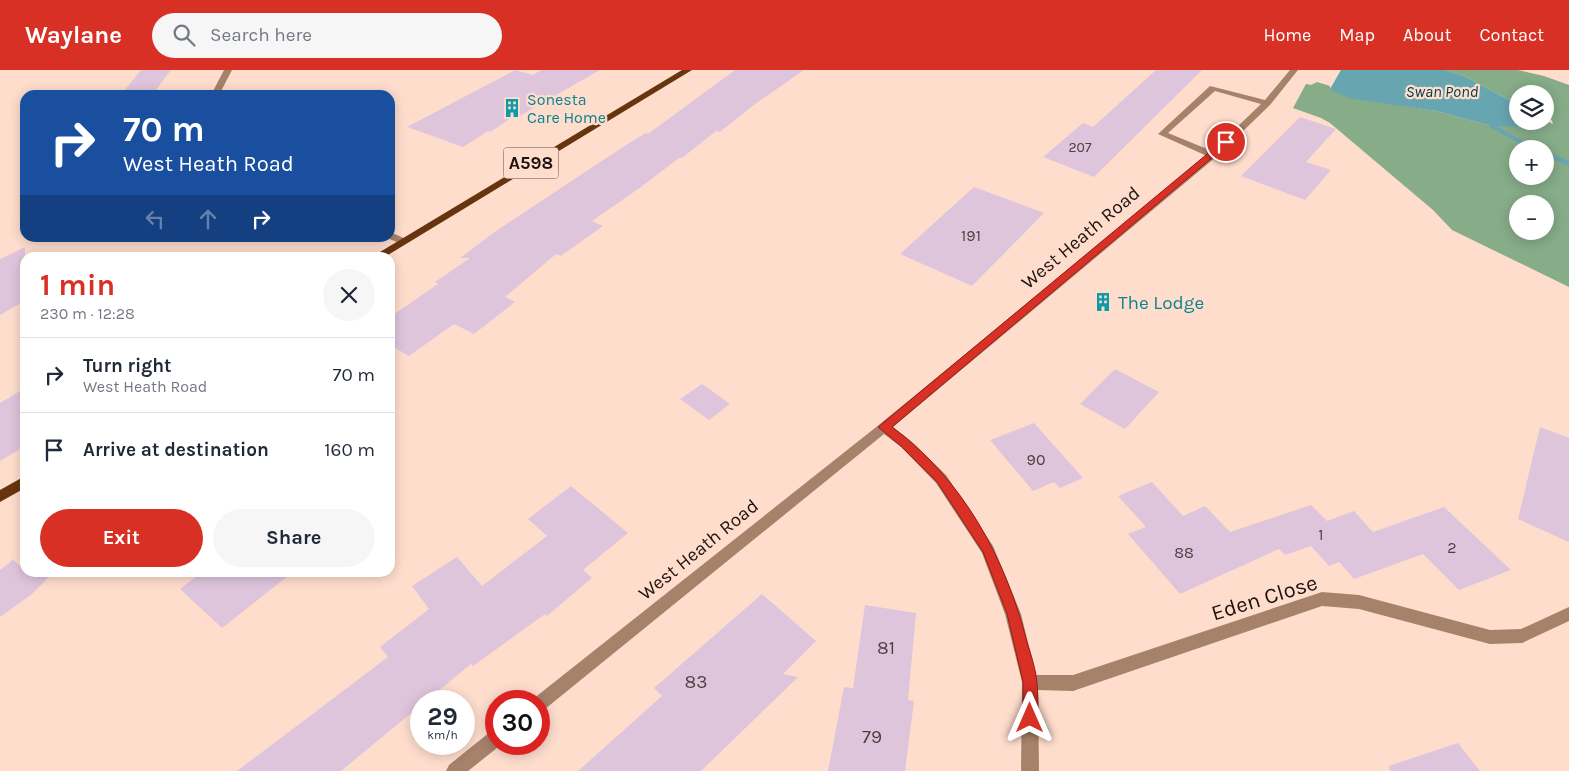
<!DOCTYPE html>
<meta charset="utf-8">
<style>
body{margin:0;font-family:Karla,sans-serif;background:#f6f6f7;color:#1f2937;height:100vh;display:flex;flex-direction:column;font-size:19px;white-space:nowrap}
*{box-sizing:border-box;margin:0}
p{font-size:16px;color:#747a83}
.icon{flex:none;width:28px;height:28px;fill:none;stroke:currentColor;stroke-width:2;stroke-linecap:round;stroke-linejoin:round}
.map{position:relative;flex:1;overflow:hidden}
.sheet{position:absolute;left:20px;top:182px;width:375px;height:325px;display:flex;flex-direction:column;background:#fff;border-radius:15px;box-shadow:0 2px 12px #0003}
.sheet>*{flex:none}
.guide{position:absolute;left:20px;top:20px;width:375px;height:152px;border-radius:15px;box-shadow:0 2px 12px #0003;background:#1a4fa0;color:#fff;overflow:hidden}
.controls{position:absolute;left:1509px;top:15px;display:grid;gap:10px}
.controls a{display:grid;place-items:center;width:45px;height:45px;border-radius:50%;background:#fff;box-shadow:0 2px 12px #0003;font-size:25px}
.speed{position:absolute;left:410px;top:620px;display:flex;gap:10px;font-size:25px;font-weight:700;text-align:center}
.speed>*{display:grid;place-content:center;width:65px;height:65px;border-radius:50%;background:#fff;box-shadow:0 2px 12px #0003;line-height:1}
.speed small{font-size:12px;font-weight:400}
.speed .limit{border:8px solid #d22;background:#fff;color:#111}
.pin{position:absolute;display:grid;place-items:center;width:42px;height:42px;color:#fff;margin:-21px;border:2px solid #fff;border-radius:50%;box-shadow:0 1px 5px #0007}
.me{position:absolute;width:55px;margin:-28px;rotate:0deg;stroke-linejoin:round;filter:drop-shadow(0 0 4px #0008)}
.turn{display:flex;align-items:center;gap:18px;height:105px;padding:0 20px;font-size:22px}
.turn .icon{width:65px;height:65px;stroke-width:2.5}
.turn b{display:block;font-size:35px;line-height:42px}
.lanes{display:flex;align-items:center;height:48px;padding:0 20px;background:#0003;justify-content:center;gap:25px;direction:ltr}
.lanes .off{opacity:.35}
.round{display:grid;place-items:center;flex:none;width:52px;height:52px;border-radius:26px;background:#f6f6f7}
.head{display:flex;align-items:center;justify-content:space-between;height:85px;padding:0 20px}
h1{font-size:30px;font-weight:700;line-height:38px;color:#d93025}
.primary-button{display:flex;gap:10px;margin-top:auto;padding:10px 20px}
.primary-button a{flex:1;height:58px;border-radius:30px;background:#d93025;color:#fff;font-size:20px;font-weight:700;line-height:58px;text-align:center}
.primary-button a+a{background:#f6f6f7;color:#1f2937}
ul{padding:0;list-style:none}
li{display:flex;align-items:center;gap:15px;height:75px;padding:0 20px;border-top:1px solid #e0e1e3}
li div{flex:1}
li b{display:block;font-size:19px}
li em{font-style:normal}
header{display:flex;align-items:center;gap:30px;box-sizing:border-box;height:70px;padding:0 25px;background:#d93025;color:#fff}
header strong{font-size:24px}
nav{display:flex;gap:28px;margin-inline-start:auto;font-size:18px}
.search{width:350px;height:45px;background:#f6f6f7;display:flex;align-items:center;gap:12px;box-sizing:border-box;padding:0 18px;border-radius:28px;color:#747a83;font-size:19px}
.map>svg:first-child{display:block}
</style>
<header>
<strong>Waylane</strong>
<div class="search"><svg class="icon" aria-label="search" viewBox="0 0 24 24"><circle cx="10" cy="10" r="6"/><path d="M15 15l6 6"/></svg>Search here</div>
<nav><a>Home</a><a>Map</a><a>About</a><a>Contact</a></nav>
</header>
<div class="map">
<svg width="1569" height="701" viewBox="0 0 1569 701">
<rect width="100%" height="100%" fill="#feddcd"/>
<path fill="#86ac88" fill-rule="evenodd" d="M 1445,0 L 1518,0 L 1544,6 L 1569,15 L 1569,217 L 1452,160 L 1433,140 L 1330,53 L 1321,48 L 1293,38 L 1306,14 L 1311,15 L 1317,12 L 1330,16 L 1330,19 L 1399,35 L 1436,41 L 1492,56 L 1523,54 L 1509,48 L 1513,41 L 1517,41 L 1518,51 L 1545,51 L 1553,54 L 1552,50 L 1545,47 L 1545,24 L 1518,24 L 1517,34 L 1464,6 ZM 1518,79 L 1545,79 L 1545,106 L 1518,106 ZM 1518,134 L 1545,134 L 1545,161 L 1518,161 Z"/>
<polygon fill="#67a5b1" points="1341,0 1445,0 1464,6 1517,34 1517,41 1513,41 1514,45 1510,48 1527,57 1492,56 1436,41 1348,28 1330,19"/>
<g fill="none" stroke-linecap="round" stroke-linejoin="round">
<g fill="#67a5b1" fill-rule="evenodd">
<polygon points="1490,55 1494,55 1538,79 1529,79 1490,57"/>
<polygon points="1545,81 1569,91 1569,96 1545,86"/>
</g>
</g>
<g fill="#dfc5dc">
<polygon points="141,0 171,0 152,25 121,25"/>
<polygon points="515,0 533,5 541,0 600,0 516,48 513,47 490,62 488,61 463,77 407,57"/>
<polygon points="735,0 804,0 755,34 720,62 716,61 682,88 679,88 641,117 592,151 603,156 561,186 556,184 505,227 515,232 474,264 454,254 409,286 390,275 390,247 438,214 435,212 470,188 460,188 496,161 629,73 646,63 648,64"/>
<polygon points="1156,0 1202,0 1094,107 1043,87 1083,53 1093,57"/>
<polygon points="1300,47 1336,59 1306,92 1331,100 1305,130 1241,106"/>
<polygon points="974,117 1044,143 972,216 900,184"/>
<polygon points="25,177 25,231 0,245 0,189"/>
<polygon points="1115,299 1159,322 1125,359 1080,334"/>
<polygon points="702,314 730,334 709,350 680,329"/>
<polygon points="25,318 25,376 0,391 0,333"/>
<polygon points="1034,353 1083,408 1060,418 1054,412 1033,421 990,370"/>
<polygon points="1540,357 1569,368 1569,472 1518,449"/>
<polygon points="1152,412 1183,446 1205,436 1230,462 1311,435 1327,451 1354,441 1373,462 1444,437 1511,500 1459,520 1423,484 1354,509 1339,492 1329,496 1311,476 1285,485 1279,479 1180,524 1128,464 1146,457 1118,426"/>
<polygon points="571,416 628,463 583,500 592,508 547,546 545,544 473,596 471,594 426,631 421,631 421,635 341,701 237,701 388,587 380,577 429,539 412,516 457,487 482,516 547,466 528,449"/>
<polygon points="13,490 25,500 25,502 54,502 32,524 0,547 0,500"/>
<polygon points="202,502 293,502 222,558 180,519"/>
<polygon points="762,524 816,571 783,604 798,607 701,701 578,701 662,626 654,618"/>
<polygon points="865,535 916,543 908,630 914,631 905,701 828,701 844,617 853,618"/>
<polygon points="1458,673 1480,701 1390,701 1389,696"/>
</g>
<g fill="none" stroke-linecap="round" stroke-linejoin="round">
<g fill="#a7826a" fill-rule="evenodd">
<polygon points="224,0 232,0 219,25 211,25"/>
<path d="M 1290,0 L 1298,0 L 1270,35 L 1216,87 L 893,357 L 911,371 L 946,405 L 993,476 L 1021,544 L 1036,605 L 1073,605 L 1322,522 L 1359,525 L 1490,560 L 1521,559 L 1569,537 L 1569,551 L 1522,573 L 1490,574 L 1359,539 L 1322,536 L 1073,621 L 1038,620 L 1039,701 L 1021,701 L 1022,612 L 1005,544 L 982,483 L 936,413 L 901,377 L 884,364 L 545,639 L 539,642 L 539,631 L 532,631 L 533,629 L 880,354 L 1207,86 L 1158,64 L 1210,16 L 1265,30 ZM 1215,21 L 1261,34 L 1212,81 L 1168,63 Z"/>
<polygon points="390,162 406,169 407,171 402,174 387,168 390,168"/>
<polygon points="496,660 496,674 502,674 468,701 446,701 449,695 490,662"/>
</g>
<g fill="#66350d" fill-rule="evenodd">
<polygon points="682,0 692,0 383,188 370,188"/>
<polygon points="25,406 25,418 0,432 0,420"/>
</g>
</g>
<path fill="#d93025" stroke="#8d1f18" d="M 1224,70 L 1231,72 L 892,357 C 963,409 1006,489 1027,572 C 1031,585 1036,600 1037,613 C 1038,624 1038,636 1038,648 L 1036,653 L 1030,655 L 1025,653 L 1023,648 L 1023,612 L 1007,544 L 983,482 L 937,412 L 902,377 L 878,357 Z"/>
<defs>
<g id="building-bare" transform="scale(1.5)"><path d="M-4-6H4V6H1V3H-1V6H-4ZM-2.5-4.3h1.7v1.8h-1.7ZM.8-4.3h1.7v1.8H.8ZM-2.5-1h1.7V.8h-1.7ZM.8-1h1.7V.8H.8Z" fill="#0f9aa8" stroke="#feddcd" stroke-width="2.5" paint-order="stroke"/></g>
</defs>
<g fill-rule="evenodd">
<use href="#building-bare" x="512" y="38"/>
<use href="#building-bare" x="1103" y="232"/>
</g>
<g text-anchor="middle" stroke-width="4.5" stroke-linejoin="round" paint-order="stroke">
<g font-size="14" fill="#4e3f41">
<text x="1080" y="82">207</text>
</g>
<g font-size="16" font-style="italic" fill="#024049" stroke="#feddcd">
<text x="1442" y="27">Swan Pond</text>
</g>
<g font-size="16" fill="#0d838f" stroke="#feddcd" text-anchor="start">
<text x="527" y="35">Sonesta<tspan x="527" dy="18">Care Home</tspan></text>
</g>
<g font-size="16" fill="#4e3f41">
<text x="971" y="171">191</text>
<text x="1036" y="395">90</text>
<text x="1321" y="470">1</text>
<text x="1452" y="483">2</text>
<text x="1184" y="488">88</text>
</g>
<rect fill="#feddcd" stroke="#604f47" stroke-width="1" x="503.5" y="77.5" width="55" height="31" rx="4"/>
<g font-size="18" font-weight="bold" fill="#1d120d">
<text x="531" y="99">A598</text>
</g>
<g font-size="19" fill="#1d120d" stroke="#feddcd">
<text transform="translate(1080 167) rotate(-40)" y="7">West Heath Road</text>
<text transform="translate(698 479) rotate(-39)" y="7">West Heath Road</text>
</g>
<g font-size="19" fill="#0d838f" stroke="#feddcd" text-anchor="start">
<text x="1118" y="239">The Lodge</text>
</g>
<g font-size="19" fill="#4e3f41">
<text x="886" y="584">81</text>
<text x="696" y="618">83</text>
<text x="872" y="673">79</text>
</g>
<g font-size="22" fill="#1d120d" stroke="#feddcd">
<text transform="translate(1264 527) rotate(-17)" y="8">Eden Close</text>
</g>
</g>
</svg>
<div class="controls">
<a><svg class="icon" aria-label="layers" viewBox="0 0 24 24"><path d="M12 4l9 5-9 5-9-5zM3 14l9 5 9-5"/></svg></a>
<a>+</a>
<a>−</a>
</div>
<div class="speed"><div>29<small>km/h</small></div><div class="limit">30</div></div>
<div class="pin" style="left:1226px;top:72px;background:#d93025"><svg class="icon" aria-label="arrive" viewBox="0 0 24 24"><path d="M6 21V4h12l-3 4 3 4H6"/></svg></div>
<svg class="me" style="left:1030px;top:648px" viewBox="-20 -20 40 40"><path d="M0-17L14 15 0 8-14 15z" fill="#d93025" stroke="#fff" stroke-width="4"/></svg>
<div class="guide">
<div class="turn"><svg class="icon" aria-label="right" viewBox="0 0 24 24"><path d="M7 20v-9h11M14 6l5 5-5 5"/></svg><div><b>70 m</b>West Heath Road</div></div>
<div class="lanes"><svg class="icon off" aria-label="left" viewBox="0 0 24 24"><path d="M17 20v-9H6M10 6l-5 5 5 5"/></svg><svg class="icon off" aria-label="ahead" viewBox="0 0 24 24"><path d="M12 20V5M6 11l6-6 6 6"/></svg><svg class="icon" aria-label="right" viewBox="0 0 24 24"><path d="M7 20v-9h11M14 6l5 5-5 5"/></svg></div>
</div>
<section class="sheet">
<div class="head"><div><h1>1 min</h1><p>230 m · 12:28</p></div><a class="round"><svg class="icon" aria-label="close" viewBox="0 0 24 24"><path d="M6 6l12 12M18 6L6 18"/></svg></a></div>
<ul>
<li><svg class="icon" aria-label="right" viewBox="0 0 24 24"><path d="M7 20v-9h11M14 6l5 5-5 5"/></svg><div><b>Turn right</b><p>West Heath Road</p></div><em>70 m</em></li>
<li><svg class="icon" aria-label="arrive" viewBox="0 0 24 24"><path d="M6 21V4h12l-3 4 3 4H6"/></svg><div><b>Arrive at destination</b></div><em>160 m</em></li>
</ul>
<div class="primary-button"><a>Exit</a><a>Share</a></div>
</section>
</div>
